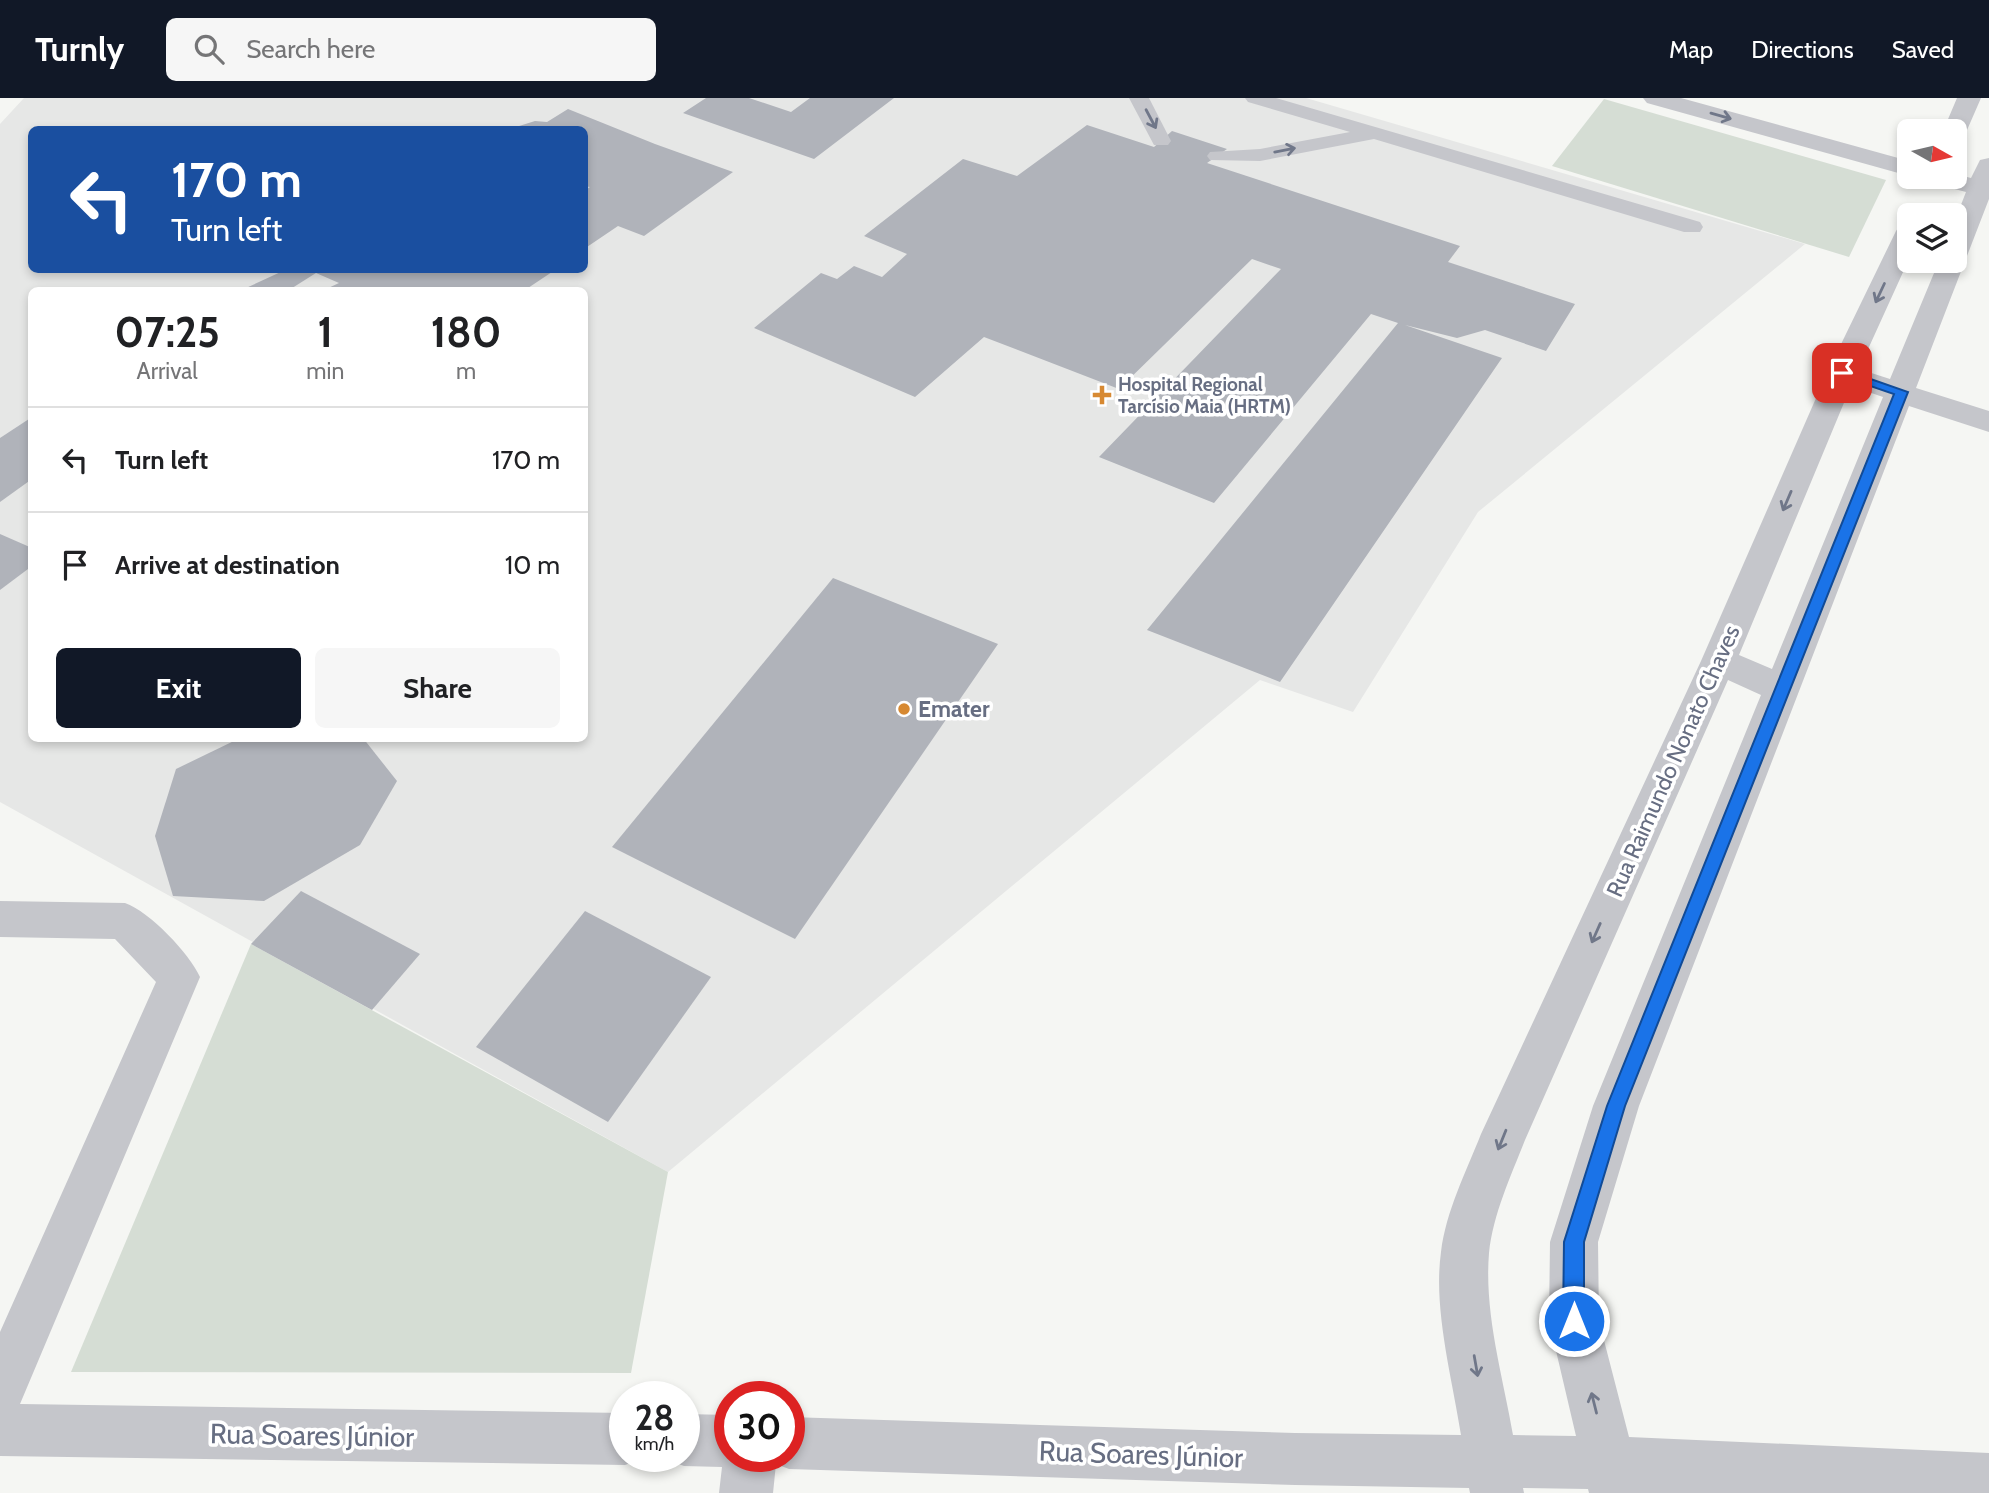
<!DOCTYPE html>
<meta charset="utf-8">
<style>
body{margin:0;font-family:Cabin,sans-serif;background:#f6f6f6;color:#202124;height:100vh;display:flex;flex-direction:column;font-size:26px;white-space:nowrap}
*{box-sizing:border-box;margin:0}
p{font-size:23px;color:#757577}
.icon{flex:none;width:38px;height:38px;fill:none;stroke:currentColor;stroke-width:2;stroke-linecap:round;stroke-linejoin:round}
.map{position:relative;flex:1;overflow:hidden}
.drawer{position:absolute;left:28px;top:189px;width:560px;height:455px;display:flex;flex-direction:column;background:#fff;border-radius:10px;box-shadow:0 4px 10px #0003}
.drawer>*{flex:none}
.guide{position:absolute;left:28px;top:28px;width:560px;height:147px;border-radius:10px;box-shadow:0 4px 10px #0003;background:#1a4fa0;color:#fff;overflow:hidden}
.needle{width:46px;rotate:98deg}
.buttons{position:absolute;left:1897px;top:21px;display:grid;gap:14px}
.buttons a{display:grid;place-items:center;width:70px;height:70px;border-radius:10px;background:#fff;box-shadow:0 4px 10px #0003;font-size:35px}
.speed{position:absolute;left:609px;top:1283px;display:flex;gap:14px;font-size:35px;font-weight:700;text-align:center}
.speed>*{display:grid;place-content:center;width:91px;height:91px;border-radius:50%;background:#fff;box-shadow:0 4px 10px #0003;line-height:1}
.speed small{font-size:18px;font-weight:400}
.speed .limit{border:10px solid #d22;background:#fff;color:#111}
.pin{position:absolute;display:grid;place-items:center;width:60px;height:60px;color:#fff;margin:-30px;border-radius:14px;box-shadow:0 4px 10px #0006}
.me{position:absolute;width:77px;margin:-38px;rotate:0deg;stroke-linejoin:round;filter:drop-shadow(0 0 5px #0008)}
.turn{display:flex;align-items:center;gap:24px;height:147px;padding:0 28px;font-size:32px}
.turn .icon{width:91px;height:91px;stroke-width:2.5}
.turn b{display:block;font-size:49px;line-height:60px}
.eta{display:flex;justify-content:space-evenly;align-items:center;height:119px;text-align:center}
.eta b{font-size:42px;font-weight:700;line-height:49px}
.cta{display:flex;gap:14px;margin-top:auto;padding:14px 28px}
.cta a{flex:1;height:80px;border-radius:10px;background:#111827;color:#fff;font-size:28px;font-weight:700;line-height:80px;text-align:center}
.cta a+a{background:#f6f6f6;color:#202124}
ul{padding:0;list-style:none}
li{display:flex;align-items:center;gap:21px;height:105px;padding:0 28px;border-top:2px solid #e0e0e0}
li div{flex:1}
li b{display:block;font-size:26px}
li em{font-style:normal}
header{display:flex;align-items:center;gap:42px;box-sizing:border-box;height:98px;padding:0 35px;background:#111827;color:#fff}
header strong{font-size:33px}
nav{display:flex;gap:38px;margin-inline-start:auto;font-size:24px}
.search{width:490px;height:63px;background:#f6f6f6;display:flex;align-items:center;gap:18px;box-sizing:border-box;padding:0 24px;border-radius:10px;color:#757577;font-size:26px}
.map>svg:first-child{display:block}
</style>
<header>
<strong>Turnly</strong>
<div class="search"><svg class="icon" aria-label="search" viewBox="0 0 24 24"><circle cx="10" cy="10" r="6"/><path d="M15 15l6 6"/></svg>Search here</div>
<nav><a>Map</a><a>Directions</a><a>Saved</a></nav>
</header>
<div class="map">
<svg width="1989" height="1395" viewBox="0 0 1989 1395">
<rect width="100%" height="100%" fill="#f5f6f3"/>
<path fill="#e6e7e6" fill-rule="evenodd" d="M 24,0 L 1306,0 L 1805,146 L 1478,414 L 1353,614 L 1260,582 L 668,1074 L 0,704 L 0,26 ZM 32,32 L 584,32 L 584,172 L 32,172 ZM 32,192 L 584,192 L 584,640 L 32,640 Z"/>
<g fill="#d5ddd4">
<polygon points="1604,1 1886,82 1849,159 1552,68"/>
<polygon points="251,846 668,1074 631,1275 71,1274"/>
</g>
<g fill="#b0b3ba">
<polygon points="706,0 749,0 791,14 810,0 894,0 814,61 683,15"/>
<polygon points="568,11 655,46 733,74 644,138 618,128 584,151 584,93 590,89 584,88 584,32 506,32 535,23 547,24"/>
<polygon points="1087,27 1154,49 1172,33 1227,51 1207,65 1460,148 1448,164 1575,206 1546,253 1485,232 1457,240 1405,227 1502,260 1280,584 1147,532 1398,225 1371,216 1214,405 1099,359 1281,171 1252,161 1119,291 984,239 915,299 754,230 821,175 837,181 854,168 882,179 907,156 864,138 963,61 1017,78"/>
<polygon points="285,172 555,172 525,192 324,192 339,185 316,175 289,192 253,192 246,190"/>
<polygon points="32,319 32,381 0,404 0,340"/>
<polygon points="0,436 32,450 32,468 0,492"/>
<polygon points="833,480 998,546 795,841 612,749"/>
<polygon points="240,640 363,640 397,683 360,747 264,803 173,798 155,738 176,671"/>
<polygon points="301,793 420,856 372,912 251,846"/>
<polygon points="585,813 711,879 608,1024 476,949"/>
</g>
<g fill="none" stroke-linecap="round" stroke-linejoin="round">
<g fill="#c5c6cb" fill-rule="evenodd">
<polygon points="1129,0 1149,0 1171,43 1168,47 1154,47"/>
<polygon points="1245,0 1276,0 1700,124 1703,129 1700,134 1684,134 1374,41 1260,63 1210,62 1207,58 1210,54 1260,51 1350,34 1248,4"/>
</g>
<g fill="#c5c6cb" fill-rule="evenodd">
<polygon points="1643,0 1681,0 1909,63 1909,78 1647,5"/>
<polygon points="1957,0 1981,0 1964,39 1955,41 1955,33 1943,33"/>
<path d="M 1989,60 L 1989,101 L 1916,290 L 1989,313 L 1989,334 L 1909,308 L 1639,1008 L 1598,1144 L 1599,1223 L 1629,1339 L 1989,1355 L 1989,1395 L 1589,1395 L 1588,1391 L 1523,1390 L 1524,1395 L 1470,1395 L 1469,1390 L 1295,1387 L 789,1371 L 776,1366 L 773,1395 L 719,1395 L 722,1369 L 684,1368 L 665,1361 L 664,1358 L 684,1358 L 684,1316 L 730,1317 L 730,1358 L 789,1358 L 789,1319 L 1295,1335 L 1461,1337 C 1452,1279 1433,1211 1441,1154 C 1446,1113 1466,1074 1481,1036 L 1701,563 L 1827,275 L 1896,133 L 1900,127 L 1909,125 L 1909,161 L 1859,271 L 1890,281 L 1939,163 L 1955,163 L 1955,122 L 1966,94 L 1928,84 L 1924,79 L 1955,79 L 1955,76 L 1971,80 L 1980,62 ZM 1851,288 L 1883,299 L 1772,571 L 1739,557 ZM 1728,582 L 1761,597 L 1593,1008 L 1550,1144 L 1549,1223 L 1576,1338 L 1513,1337 C 1503,1278 1484,1216 1489,1155 C 1493,1116 1511,1078 1525,1042 Z"/>
<path d="M 0,803 L 125,805 C 150,814 189,855 200,879 L 20,1306 L 625,1315 L 625,1358 L 644,1360 L 625,1367 L 0,1358 L 0,1234 L 156,884 L 115,841 L 0,839 Z"/>
</g>
</g>
<defs><path id="oneway-shaft" d="M-6 0H5M1.5-3L5.5 0L1.5 3" fill="none" stroke-width="1.6" stroke-linecap="round" stroke-linejoin="round" transform="scale(1.75)"/></defs>
<g stroke="#707789">
<use href="#oneway-shaft" transform="translate(1721 18) rotate(16)"/>
<use href="#oneway-shaft" transform="translate(1151 21) rotate(62)"/>
<use href="#oneway-shaft" transform="translate(1285 52) rotate(-11)"/>
<use href="#oneway-shaft" transform="translate(1880 195) rotate(115)"/>
<use href="#oneway-shaft" transform="translate(1787 403) rotate(113)"/>
<use href="#oneway-shaft" transform="translate(1596 835) rotate(114)"/>
<use href="#oneway-shaft" transform="translate(1502 1042) rotate(112)"/>
<use href="#oneway-shaft" transform="translate(1476 1268) rotate(80)"/>
<use href="#oneway-shaft" transform="translate(1594 1305) rotate(-104)"/>
</g>
<polygon fill="#1a73e8" stroke="#114b97" stroke-width="2" points="1842,271 1908,294 1625,1008 1584,1144 1584,1223 1581,1231 1574,1234 1566,1231 1563,1223 1564,1144 1607,1008 1894,296 1838,277 1836,275"/>
<g fill="#d78932" stroke="#fff" stroke-width="2.5">
<path d="M1098.5 286.5h7v7h7v7h-7v7h-7v-7h-7v-7h7z"/>
<circle cx="904" cy="611" r="7"/>
</g>
<g text-anchor="middle" stroke-width="7" stroke-linejoin="round" paint-order="stroke">
<g font-size="19" font-weight="bold" fill="#676e82" stroke="#fff" text-anchor="start">
<text x="1118" y="293">Hospital Regional<tspan x="1118" dy="22">Tarcísio Maia (HRTM)</tspan></text>
</g>
<g font-size="23" font-weight="bold" fill="#676e82" stroke="#fff" text-anchor="start">
<text x="918" y="619">Emater</text>
</g>
<g font-size="23" fill="#676e82" stroke="#fff">
<text transform="translate(1673 663) rotate(-66)" y="8">Rua Raimundo Nonato Chaves</text>
</g>
<g font-size="28" fill="#676e82" stroke="#fff">
<text transform="translate(312 1337) rotate(1)" y="10">Rua Soares Júnior</text>
<text transform="translate(1141 1356) rotate(2)" y="10">Rua Soares Júnior</text>
</g>
</g>
</svg>
<div class="buttons">
<a><svg class="needle" viewBox="-14 -14 28 28"><path d="M0-13l5 13h-10z" fill="#e53935"/><path d="M0 13l5-13h-10z" fill="#757577"/></svg></a>
<a><svg class="icon" aria-label="layers" viewBox="0 0 24 24"><path d="M12 4l9 5-9 5-9-5zM3 14l9 5 9-5"/></svg></a>
</div>
<div class="speed"><div>28<small>km/h</small></div><div class="limit">30</div></div>
<div class="pin" style="left:1842px;top:275px;background:#d93025"><svg class="icon" aria-label="arrive" viewBox="0 0 24 24"><path d="M6 21V4h12l-3 4 3 4H6"/></svg></div>
<svg class="me" style="left:1574px;top:1223px" viewBox="-20 -20 40 40"><circle r="17" fill="#1a73e8" stroke="#fff" stroke-width="3"/><path d="M0-11L8 9 0 5-8 9z" fill="#fff"/></svg>
<div class="guide">
<div class="turn"><svg class="icon" aria-label="left" viewBox="0 0 24 24"><path d="M17 20v-9H6M10 6l-5 5 5 5"/></svg><div><b>170 m</b>Turn left</div></div>
</div>
<section class="drawer">
<div class="eta">
<div><b>07:25</b><p>Arrival</p></div>
<div><b>1</b><p>min</p></div>
<div><b>180</b><p>m</p></div>
</div>
<ul>
<li><svg class="icon" aria-label="left" viewBox="0 0 24 24"><path d="M17 20v-9H6M10 6l-5 5 5 5"/></svg><div><b>Turn left</b></div><em>170 m</em></li>
<li><svg class="icon" aria-label="arrive" viewBox="0 0 24 24"><path d="M6 21V4h12l-3 4 3 4H6"/></svg><div><b>Arrive at destination</b></div><em>10 m</em></li>
</ul>
<div class="cta"><a>Exit</a><a>Share</a></div>
</section>
</div>
